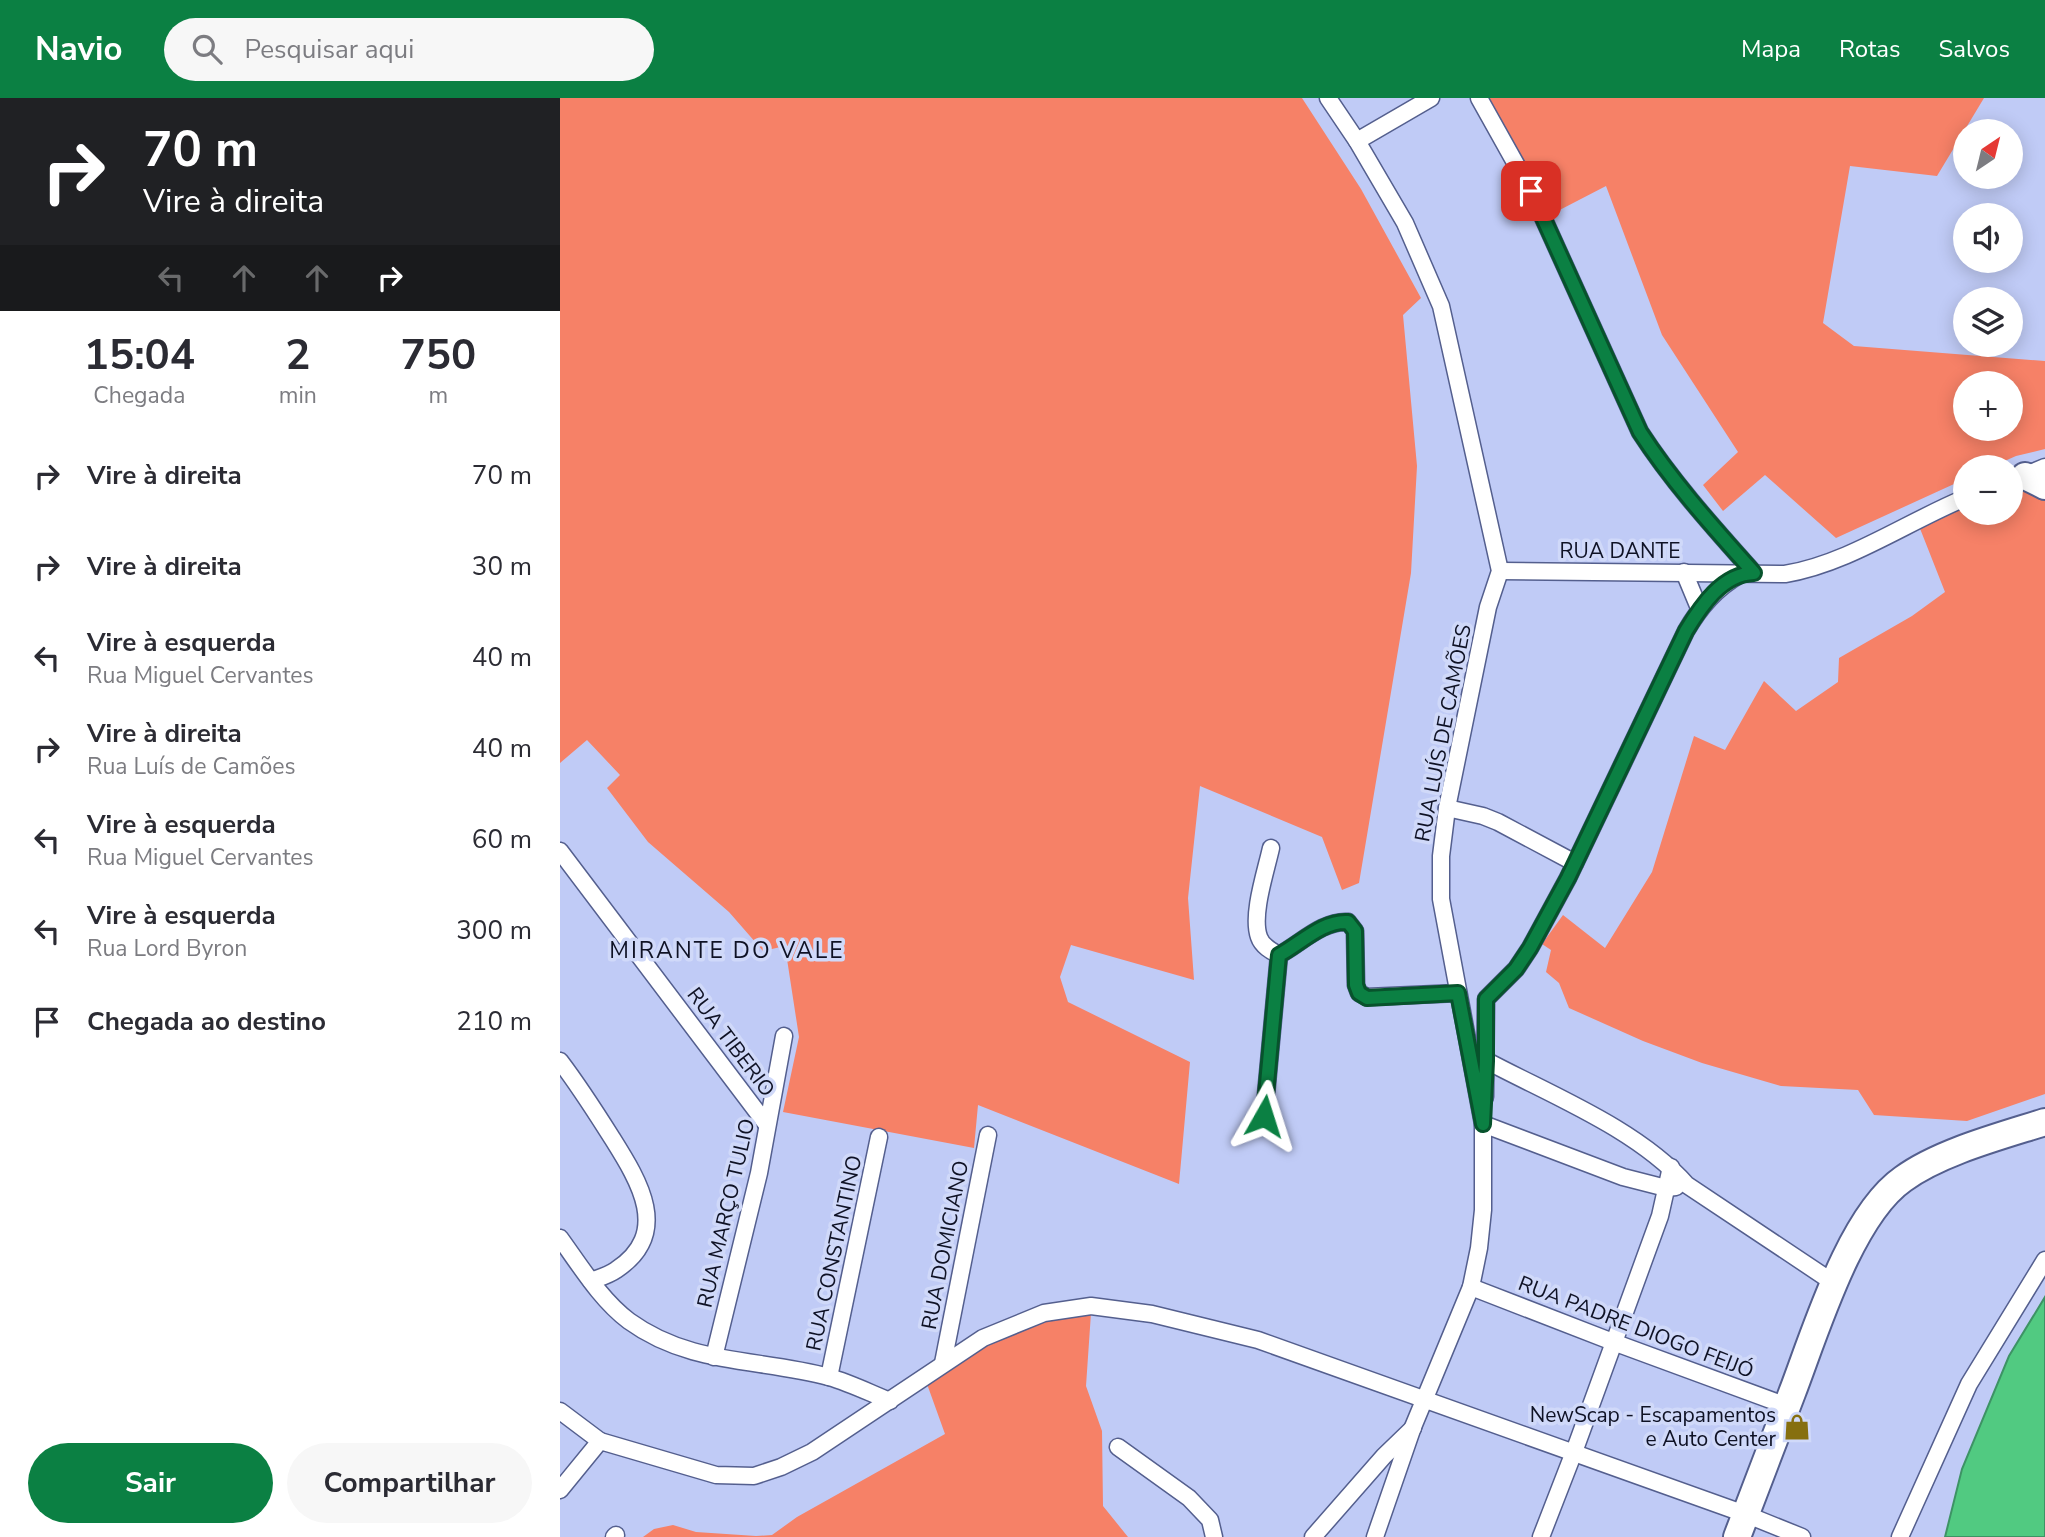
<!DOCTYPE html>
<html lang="pt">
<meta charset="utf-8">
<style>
body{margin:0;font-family:"Nunito Sans",sans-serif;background:#f7f7f7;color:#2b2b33;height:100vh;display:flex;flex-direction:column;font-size:26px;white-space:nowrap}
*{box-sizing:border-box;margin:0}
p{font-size:23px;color:#7c7c81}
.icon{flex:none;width:38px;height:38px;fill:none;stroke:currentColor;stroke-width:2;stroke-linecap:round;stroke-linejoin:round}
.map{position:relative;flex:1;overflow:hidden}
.drawer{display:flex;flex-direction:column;background:#fff;width:560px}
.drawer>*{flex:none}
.banner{background:#202124;color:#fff;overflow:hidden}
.needle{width:46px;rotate:35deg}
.fabs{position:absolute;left:1393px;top:21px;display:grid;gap:14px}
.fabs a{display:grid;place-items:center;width:70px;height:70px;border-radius:50%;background:#fff;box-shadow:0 4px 18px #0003;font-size:35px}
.pin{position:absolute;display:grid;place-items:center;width:60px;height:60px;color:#fff;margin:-30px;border-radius:14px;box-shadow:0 4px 10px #0006}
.me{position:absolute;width:77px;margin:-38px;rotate:6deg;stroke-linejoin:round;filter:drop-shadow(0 0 5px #0008)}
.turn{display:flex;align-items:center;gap:24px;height:147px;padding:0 28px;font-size:32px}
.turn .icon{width:91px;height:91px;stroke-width:2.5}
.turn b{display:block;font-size:49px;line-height:60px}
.lanes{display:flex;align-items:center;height:66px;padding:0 28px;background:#0003;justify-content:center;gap:35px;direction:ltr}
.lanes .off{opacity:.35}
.eta{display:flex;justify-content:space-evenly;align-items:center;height:119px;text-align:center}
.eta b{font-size:42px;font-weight:700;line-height:49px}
.action{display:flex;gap:14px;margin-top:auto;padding:14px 28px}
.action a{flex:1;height:80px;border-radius:42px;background:#0b8043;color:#fff;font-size:28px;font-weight:700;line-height:80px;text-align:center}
.action a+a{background:#f7f7f7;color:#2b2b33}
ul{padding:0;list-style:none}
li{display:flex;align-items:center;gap:21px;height:91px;padding:0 28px}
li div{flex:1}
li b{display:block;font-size:26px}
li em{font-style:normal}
header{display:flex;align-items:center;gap:42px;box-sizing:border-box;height:98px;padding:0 35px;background:#0b8043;color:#fff}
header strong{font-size:33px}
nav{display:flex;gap:38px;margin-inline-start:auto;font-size:24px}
.search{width:490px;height:63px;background:#f7f7f7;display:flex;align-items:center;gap:18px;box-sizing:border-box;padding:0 24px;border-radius:38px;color:#7c7c81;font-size:26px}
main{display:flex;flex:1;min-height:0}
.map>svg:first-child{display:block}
</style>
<header>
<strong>Navio</strong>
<div class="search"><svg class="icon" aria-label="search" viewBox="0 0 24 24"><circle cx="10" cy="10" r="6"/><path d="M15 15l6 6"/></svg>Pesquisar aqui</div>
<nav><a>Mapa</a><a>Rotas</a><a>Salvos</a></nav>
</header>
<main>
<section class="drawer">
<div class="banner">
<div class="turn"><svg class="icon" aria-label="right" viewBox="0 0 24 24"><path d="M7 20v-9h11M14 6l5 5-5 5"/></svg><div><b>70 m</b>Vire à direita</div></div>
<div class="lanes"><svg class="icon off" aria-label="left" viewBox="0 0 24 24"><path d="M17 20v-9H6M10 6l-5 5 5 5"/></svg><svg class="icon off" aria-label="ahead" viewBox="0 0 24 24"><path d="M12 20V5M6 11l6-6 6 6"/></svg><svg class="icon off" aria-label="ahead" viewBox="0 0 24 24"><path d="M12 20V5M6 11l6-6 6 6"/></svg><svg class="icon" aria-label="right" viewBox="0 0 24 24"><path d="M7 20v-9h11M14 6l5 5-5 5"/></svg></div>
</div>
<div class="eta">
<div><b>15:04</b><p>Chegada</p></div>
<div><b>2</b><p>min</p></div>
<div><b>750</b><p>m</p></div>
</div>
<ul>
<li><svg class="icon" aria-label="right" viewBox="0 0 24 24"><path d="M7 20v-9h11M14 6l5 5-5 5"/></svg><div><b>Vire à direita</b></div><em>70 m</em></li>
<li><svg class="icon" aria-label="right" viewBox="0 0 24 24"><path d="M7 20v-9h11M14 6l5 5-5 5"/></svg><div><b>Vire à direita</b></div><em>30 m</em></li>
<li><svg class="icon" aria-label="left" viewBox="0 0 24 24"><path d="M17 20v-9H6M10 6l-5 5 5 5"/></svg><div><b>Vire à esquerda</b><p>Rua Miguel Cervantes</p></div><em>40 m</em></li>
<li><svg class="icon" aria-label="right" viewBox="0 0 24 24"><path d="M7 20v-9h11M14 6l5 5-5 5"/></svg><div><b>Vire à direita</b><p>Rua Luís de Camões</p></div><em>40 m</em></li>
<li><svg class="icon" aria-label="left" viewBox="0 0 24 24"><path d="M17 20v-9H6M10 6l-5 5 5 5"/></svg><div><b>Vire à esquerda</b><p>Rua Miguel Cervantes</p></div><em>60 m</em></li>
<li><svg class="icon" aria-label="left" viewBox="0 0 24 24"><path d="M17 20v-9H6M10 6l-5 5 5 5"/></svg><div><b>Vire à esquerda</b><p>Rua Lord Byron</p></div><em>300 m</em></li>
<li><svg class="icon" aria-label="arrive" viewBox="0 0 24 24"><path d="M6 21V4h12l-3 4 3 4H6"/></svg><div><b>Chegada ao destino</b></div><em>210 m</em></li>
</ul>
<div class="action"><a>Sair</a><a>Compartilhar</a></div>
</section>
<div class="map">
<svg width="1485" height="1439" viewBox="0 0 1485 1439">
<rect width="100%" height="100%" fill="#c0cbf6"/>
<g fill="#f68167" fill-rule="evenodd">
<polygon points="0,0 742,0 801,91 861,200 843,217 857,368 851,475 799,785 782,792 762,739 640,688 628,800 634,882 511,847 500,879 508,904 630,964 619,1086 418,1007 414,1050 223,1014 239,939 225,848 203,853 169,814 88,744 47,690 60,677 27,642 0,665"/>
<path d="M 928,0 L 1424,0 L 1377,78 L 1290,68 L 1263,225 L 1294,248 L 1485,263 L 1485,351 L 1456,358 L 1431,369 L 1405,369 L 1405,381 L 1276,440 L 1205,377 L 1163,413 L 1143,387 L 1178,354 L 1102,237 L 1046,88 L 990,117 ZM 1405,285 L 1451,285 L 1451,331 L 1405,331 Z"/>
<polygon points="1459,389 1485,401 1485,996 1407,1023 1314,1017 1298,992 1221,988 1142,965 1083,943 1009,910 999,885 986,874 991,852 982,846 1003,817 1045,850 1092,774 1134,638 1165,652 1204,583 1236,613 1278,584 1279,560 1352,518 1385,494 1359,428 1405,410 1405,415 1451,415 1451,392"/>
<path d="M 531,1215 L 526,1288 L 542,1333 L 543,1408 L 568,1439 L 83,1439 L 94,1431 L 113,1427 L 136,1434 L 196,1438 L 212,1437 L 237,1419 L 385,1336 L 367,1286 C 402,1257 449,1232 493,1221 C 505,1218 519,1217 531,1215 Z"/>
</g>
<polygon fill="#51ca81" stroke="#3d9365" stroke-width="2" points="1485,1199 1485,1439 1385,1439 1402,1371 1449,1258"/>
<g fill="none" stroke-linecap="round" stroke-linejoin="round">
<g stroke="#545f8e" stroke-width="19">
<g id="minor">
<polyline points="768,0 797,43 845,125 881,208 940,473 928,509 887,710 881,758 881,801 923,1026 923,1112 919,1150 911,1189 853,1329 815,1439"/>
<path d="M 919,0 L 971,93 L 1080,334 C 1113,385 1154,430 1194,475"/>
<polyline points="797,43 871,0"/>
<polyline points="1451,383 1485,369"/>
<path d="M 940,473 L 1225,476 C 1287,466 1347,424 1405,400"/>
<polyline points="1124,474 1139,510"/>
<polyline points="887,710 923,718 938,724 1015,765"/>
<path d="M 711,750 C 706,773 691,817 699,839 C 702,848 711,853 719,857 C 740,846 763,822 788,824 L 795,833 L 796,887 L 799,895 L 807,899 L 898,895"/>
<polyline points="0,753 207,1027"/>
<path d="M 0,963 C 19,988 35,1013 52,1040 C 79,1083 112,1135 56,1172 C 49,1177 39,1180 31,1183"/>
<path d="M 927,963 C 993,998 1077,1031 1127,1087 L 1274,1185"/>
<path d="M 925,999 L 926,901 L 956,871 L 970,850 L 1008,780 L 1126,533 C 1140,509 1156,490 1181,476"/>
<polyline points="704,1018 719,857"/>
<polyline points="923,1026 1063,1079 1106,1090 1116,1089"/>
<path d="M 0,1140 C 21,1169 41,1202 69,1223 C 131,1268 200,1260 269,1279 C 290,1285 310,1295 330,1303"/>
<polyline points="911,1189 1053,1244 1227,1308"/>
<polyline points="154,1259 199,1075 224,938"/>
<polyline points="383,1265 428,1037"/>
<polyline points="269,1279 319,1039"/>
<polyline points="0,1313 40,1343"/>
<polyline points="558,1349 629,1400 650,1422 654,1439"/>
<polyline points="0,1392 40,1343 156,1377 194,1378 221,1369 252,1354 423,1240 484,1215 531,1208 592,1216 698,1242 1185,1416 1242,1439"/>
<polyline points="54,1439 56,1437"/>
<polyline points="753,1439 824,1358 853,1330"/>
<polyline points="981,1439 1014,1354 1100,1118 1111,1069"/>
<polyline points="1340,1439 1409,1286 1485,1162"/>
</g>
</g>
<g stroke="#545f8e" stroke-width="30">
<g id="trunk">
<polyline points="1465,378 1485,388"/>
<path d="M 1177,1439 C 1195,1391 1214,1343 1232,1295 C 1255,1235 1290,1118 1343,1081 C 1380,1054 1441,1038 1485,1024"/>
</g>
</g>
<use href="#minor" stroke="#fff" stroke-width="16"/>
<use href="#trunk" stroke="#fff" stroke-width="26"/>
</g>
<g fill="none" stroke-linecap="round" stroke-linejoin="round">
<g stroke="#07532c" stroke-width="18">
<path id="route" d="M 704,1018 L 719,857 C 740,846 763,822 788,824 L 795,833 L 796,887 L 799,895 L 807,900 L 898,895 L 923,1026 L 926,963 L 926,901 L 956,871 L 970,850 L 1008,780 L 1126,533 C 1141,508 1162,476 1194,475 C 1154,430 1113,385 1080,334 L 971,93"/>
</g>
<use href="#route" stroke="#0b8043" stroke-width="12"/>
</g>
<defs>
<g id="shop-bare" transform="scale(2.1)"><path d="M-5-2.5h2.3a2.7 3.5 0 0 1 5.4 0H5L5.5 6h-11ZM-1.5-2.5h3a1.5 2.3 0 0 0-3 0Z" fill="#866f0f" stroke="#d0d9f9" stroke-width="2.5" paint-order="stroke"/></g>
</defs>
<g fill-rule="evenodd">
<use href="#shop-bare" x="1237" y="1329"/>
</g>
<g text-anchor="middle" stroke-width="7" stroke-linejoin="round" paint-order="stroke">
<g font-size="21" fill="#0f1225" stroke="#d0d9f9">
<text x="1060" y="460">RUA DANTE</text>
<text transform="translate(883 635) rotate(-79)" y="7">RUA LUÍS DE CAMÕES</text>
<text transform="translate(171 944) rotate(53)" y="7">RUA TIBERIO</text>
<text transform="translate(166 1115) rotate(-77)" y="7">RUA MARÇO TULIO</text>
<text transform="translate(385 1147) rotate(-79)" y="7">RUA DOMICIANO</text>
<text transform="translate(274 1155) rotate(-78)" y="7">RUA CONSTANTINO</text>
<text transform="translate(1076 1229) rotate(21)" y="7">RUA PADRE DIOGO FEIJÓ</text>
</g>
<g font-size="21" fill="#0f1225" stroke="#d0d9f9" text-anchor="end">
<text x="1216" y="1324">NewScap - Escapamentos<tspan x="1216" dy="24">e Auto Center</tspan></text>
</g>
<g font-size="23" letter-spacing="2" fill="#0f1225" stroke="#d0d9f9">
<text x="167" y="860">MIRANTE DO VALE</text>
</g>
</g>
</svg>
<div class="fabs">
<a><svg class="needle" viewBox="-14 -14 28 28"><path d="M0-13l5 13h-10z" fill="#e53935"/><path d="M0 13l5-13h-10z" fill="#7c7c81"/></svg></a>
<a><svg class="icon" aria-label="sound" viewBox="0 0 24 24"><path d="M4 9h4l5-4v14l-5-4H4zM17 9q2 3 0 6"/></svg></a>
<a><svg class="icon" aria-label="layers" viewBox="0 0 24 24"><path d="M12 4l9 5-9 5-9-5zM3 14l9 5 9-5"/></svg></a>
<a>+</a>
<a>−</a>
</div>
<div class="pin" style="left:971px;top:93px;background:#d93025"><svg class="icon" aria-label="arrive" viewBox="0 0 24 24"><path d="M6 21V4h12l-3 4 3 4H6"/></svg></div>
<svg class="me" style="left:704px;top:1018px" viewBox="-20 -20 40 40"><path d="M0-17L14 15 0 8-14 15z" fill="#0b8043" stroke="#fff" stroke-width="4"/></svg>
</div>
</main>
